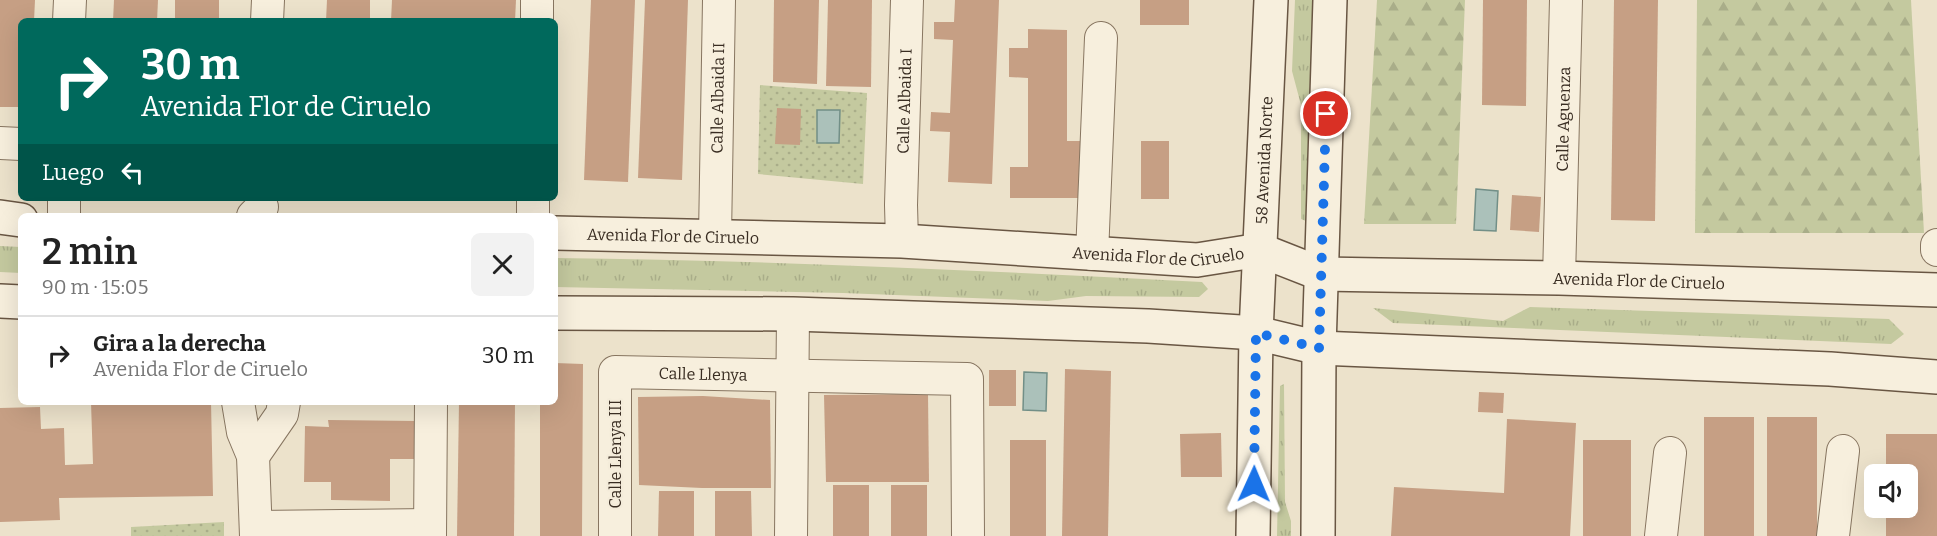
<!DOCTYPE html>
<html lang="es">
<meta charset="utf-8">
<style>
body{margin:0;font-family:Bitter,serif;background:#f2f2f2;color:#222;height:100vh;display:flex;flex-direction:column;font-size:22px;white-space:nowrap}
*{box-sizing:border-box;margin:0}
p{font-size:20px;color:#767676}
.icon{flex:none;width:33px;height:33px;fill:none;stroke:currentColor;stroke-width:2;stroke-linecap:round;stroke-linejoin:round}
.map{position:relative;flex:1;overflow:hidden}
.side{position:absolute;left:18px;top:213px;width:540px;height:192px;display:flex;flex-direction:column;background:#fff;border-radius:9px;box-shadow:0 6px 24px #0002}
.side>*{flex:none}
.banner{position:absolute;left:18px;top:18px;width:540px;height:183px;border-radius:9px;box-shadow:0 6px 24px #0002;background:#00695c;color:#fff;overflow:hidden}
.buttons{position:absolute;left:1864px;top:464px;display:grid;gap:12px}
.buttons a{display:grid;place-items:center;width:54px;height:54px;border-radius:9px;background:#fff;box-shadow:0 6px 24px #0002;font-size:30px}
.pin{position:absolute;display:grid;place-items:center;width:51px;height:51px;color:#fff;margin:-26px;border:3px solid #fff;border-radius:50%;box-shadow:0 2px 6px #0007}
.me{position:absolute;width:66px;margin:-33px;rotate:1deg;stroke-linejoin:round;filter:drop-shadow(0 0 4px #0008)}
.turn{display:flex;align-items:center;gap:21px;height:126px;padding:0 24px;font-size:27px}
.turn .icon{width:78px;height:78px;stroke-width:2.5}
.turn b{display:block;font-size:42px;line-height:51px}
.then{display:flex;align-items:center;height:57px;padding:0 24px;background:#0003;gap:12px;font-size:22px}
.round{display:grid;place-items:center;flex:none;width:63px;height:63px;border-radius:9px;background:#f2f2f2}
.overview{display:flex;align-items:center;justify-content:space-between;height:102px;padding:0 24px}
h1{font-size:36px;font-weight:600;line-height:45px}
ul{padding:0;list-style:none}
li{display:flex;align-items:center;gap:18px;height:78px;padding:0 24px;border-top:2px solid #e0e0e0}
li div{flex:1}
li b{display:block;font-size:22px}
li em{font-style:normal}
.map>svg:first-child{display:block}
</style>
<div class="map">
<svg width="1937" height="536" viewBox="0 0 1937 536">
<defs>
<pattern id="grass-tufts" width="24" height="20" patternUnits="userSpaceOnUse" patternTransform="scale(1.5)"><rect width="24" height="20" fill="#c4c99f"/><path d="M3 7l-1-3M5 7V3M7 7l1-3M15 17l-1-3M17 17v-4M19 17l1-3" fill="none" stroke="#a9ad89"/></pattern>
<pattern id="forest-firs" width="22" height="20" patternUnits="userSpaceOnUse" patternTransform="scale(1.5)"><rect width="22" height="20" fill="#c4c99f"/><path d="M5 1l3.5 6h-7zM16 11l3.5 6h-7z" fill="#a9ad89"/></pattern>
<pattern id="park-dots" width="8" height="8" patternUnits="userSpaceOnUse" patternTransform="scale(1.5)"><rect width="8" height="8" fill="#c4c99f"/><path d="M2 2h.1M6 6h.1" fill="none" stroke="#a9ad89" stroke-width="1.8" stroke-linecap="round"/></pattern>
</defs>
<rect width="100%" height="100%" fill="#ece2cb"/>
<g fill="url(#grass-tufts)">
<polygon points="1295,0 1313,0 1306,221 1301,219 1301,105 1292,71"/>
<polygon points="0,246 21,247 21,273 0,272"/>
<path d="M 555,258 C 771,260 986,271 1202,282 L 1208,289 L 1199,297 L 1086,296 L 1048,301 L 843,293 L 555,287 Z"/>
<polygon points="1530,307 1889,319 1904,334 1891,344 1393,323 1373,308 1503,321"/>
<polygon points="1284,384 1285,502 1291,521 1291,536 1277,536 1280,386"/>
</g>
<g fill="url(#forest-firs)">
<polygon points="1377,0 1465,0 1456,224 1364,224"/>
<polygon points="1697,0 1911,0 1924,233 1695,233"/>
</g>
<g fill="url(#park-dots)">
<polygon points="760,85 867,93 863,184 758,174"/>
<polygon points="224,522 224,536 131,536 131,527"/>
</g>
<g fill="#abc1ba" stroke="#728f87" stroke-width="1.5">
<polygon points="817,110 840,110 839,143 817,143"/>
<polygon points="1476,189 1498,191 1496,231 1474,230"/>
<polygon points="1024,372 1047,373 1046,411 1023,410"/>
</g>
<g fill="#c69f84">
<polygon points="0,0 35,0 34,21 21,21 21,107 0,107"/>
<polygon points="114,0 158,0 157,21 113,21"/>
<rect x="175" y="0" width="44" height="21"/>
<polygon points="327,0 370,0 370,21 326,21"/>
<polygon points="392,0 516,0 515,21 391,21"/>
<polygon points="591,0 635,0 628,182 584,180"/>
<polygon points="645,0 688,0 682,180 638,178"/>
<polygon points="774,0 819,0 817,84 773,82"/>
<polygon points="828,0 872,0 871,87 826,86"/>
<polygon points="955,0 999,0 992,184 948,182 950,132 930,131 931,112 950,113 953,40 934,39 934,22 954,22"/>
<rect x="1140" y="0" width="49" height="25"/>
<polygon points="1483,0 1527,0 1526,106 1482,105"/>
<polygon points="1614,0 1658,0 1655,221 1611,220"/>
<polygon points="1028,29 1067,30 1067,141 1084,141 1084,198 1010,198 1010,167 1028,167 1028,78 1009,77 1009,48 1028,48"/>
<polygon points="777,108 801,109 800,145 775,144"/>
<rect x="1141" y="141" width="28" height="58"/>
<polygon points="1512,195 1541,197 1539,232 1510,230"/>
<polygon points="555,363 583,364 582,536 540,536 540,402 555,402"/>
<polygon points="1065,369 1111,371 1108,536 1062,536"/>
<rect x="989" y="370" width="27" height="36"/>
<polygon points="1479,392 1504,393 1503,413 1478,412"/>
<polygon points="928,394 929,482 826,482 824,395"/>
<polygon points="703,396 770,400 771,488 702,488 639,485 638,397"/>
<polygon points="91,402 211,402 213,496 59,498 60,520 0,522 0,408 40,407 41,429 64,428 65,465 93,464"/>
<polygon points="459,402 515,402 514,536 457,536"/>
<rect x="1704" y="417" width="50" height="119"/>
<rect x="1767" y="417" width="50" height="119"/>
<polygon points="1507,419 1576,423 1570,536 1391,536 1394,487 1504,493"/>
<polygon points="328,420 418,421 418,459 390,459 390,501 331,500 331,482 304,482 305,426 329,427"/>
<polygon points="1221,433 1222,477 1181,477 1180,434"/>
<polygon points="1886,434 1937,434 1937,536 1886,536 1886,507 1908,507 1908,474 1886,474"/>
<rect x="1010" y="440" width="36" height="96"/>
<rect x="1583" y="440" width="48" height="96"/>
<rect x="833" y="485" width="36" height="51"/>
<rect x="891" y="485" width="36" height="51"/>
<polygon points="659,491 694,491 694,536 658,536"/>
<polygon points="715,491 751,491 752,536 715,536"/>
</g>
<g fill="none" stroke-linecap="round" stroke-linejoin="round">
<g stroke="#877560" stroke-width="34">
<g id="minor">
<polyline points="69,21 70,0"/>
<polyline points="267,21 268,0"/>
<polyline points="537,21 537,0"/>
<polyline points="0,143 21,144"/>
<polyline points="64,216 64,198"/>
<polyline points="253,216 262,207"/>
<polyline points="533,216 533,198"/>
<path id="s1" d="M 715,236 L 719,0"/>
<path id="s2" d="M 902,241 L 901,205 L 907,0"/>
<polyline points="1937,245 1937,250"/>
<polyline points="1092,254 1101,38"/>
<path id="s3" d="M 1559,278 L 1566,0"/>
<polyline points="238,402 243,432 253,456 256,536"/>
<polyline points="253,456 282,414 284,402"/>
<polyline points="256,527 430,525"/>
<polyline points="430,536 431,402"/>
<path id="s4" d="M 615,536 L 615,372 L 967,379 L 968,536"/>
<polyline points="791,536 793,314"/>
<polyline points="1661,536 1670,453"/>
<polyline points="1833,536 1843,451"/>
</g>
</g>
<g stroke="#695643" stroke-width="36">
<g id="secondary">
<polyline points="0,217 21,220"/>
<path id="s5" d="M 555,233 L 902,241 L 1197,260 L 1260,250 L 1321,274 L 1559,278 L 1937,290"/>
<polyline points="0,301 21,302"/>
<polyline points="555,313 793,314 1148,326 1256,333 1319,348 1830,369 1937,377"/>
<path id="s6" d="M 1253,536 L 1256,333 L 1271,0"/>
<polyline points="1318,536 1319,348 1330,0"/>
</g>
</g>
<use href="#minor" stroke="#f7efdd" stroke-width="32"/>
<use href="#secondary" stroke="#f7efdd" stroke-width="33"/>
</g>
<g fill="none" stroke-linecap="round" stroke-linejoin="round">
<polyline stroke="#1a73e8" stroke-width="10" stroke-dasharray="0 18" points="1254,484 1256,333 1319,348 1326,114"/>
</g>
<g text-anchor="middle" stroke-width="4.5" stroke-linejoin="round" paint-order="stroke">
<g font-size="16" fill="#392d22" stroke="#f4ecda">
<text dy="6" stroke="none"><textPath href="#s1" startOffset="138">Calle Albaida II</textPath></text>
<text dy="6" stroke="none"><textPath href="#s2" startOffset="140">Calle Albaida I</textPath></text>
<text dy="6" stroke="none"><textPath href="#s3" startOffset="159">Calle Aguenza</textPath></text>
<text dy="6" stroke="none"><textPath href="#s6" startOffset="376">58 Avenida Norte</textPath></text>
<text dy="6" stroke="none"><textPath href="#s5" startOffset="118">Avenida Flor de Ciruelo</textPath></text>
<text dy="6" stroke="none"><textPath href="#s5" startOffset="604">Avenida Flor de Ciruelo</textPath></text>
<text dy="6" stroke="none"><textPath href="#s5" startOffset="1090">Avenida Flor de Ciruelo</textPath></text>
<text dy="6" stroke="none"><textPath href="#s4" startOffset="252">Calle Llenya</textPath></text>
<text transform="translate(615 454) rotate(-90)" y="6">Calle Llenya III</text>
</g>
</g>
</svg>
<div class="buttons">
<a><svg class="icon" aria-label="sound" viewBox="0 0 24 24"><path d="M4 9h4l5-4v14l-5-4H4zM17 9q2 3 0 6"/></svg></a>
</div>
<div class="pin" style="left:1326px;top:114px;background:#d93025"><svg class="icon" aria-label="arrive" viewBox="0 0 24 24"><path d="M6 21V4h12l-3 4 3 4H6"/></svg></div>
<svg class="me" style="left:1254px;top:484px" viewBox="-20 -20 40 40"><path d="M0-17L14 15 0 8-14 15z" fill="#1a73e8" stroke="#fff" stroke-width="4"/></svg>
<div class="banner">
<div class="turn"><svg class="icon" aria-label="right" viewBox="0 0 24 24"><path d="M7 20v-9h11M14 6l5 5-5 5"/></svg><div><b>30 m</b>Avenida Flor de Ciruelo</div></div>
<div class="then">Luego<svg class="icon" aria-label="left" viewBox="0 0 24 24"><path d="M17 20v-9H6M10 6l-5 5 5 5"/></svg></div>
</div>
<section class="side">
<div class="overview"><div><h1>2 min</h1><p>90 m · 15:05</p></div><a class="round"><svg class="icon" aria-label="close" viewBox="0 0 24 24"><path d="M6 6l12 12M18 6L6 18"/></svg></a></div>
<ul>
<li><svg class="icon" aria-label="right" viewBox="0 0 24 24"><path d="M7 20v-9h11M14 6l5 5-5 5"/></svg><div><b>Gira a la derecha</b><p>Avenida Flor de Ciruelo</p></div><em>30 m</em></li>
</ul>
</section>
</div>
